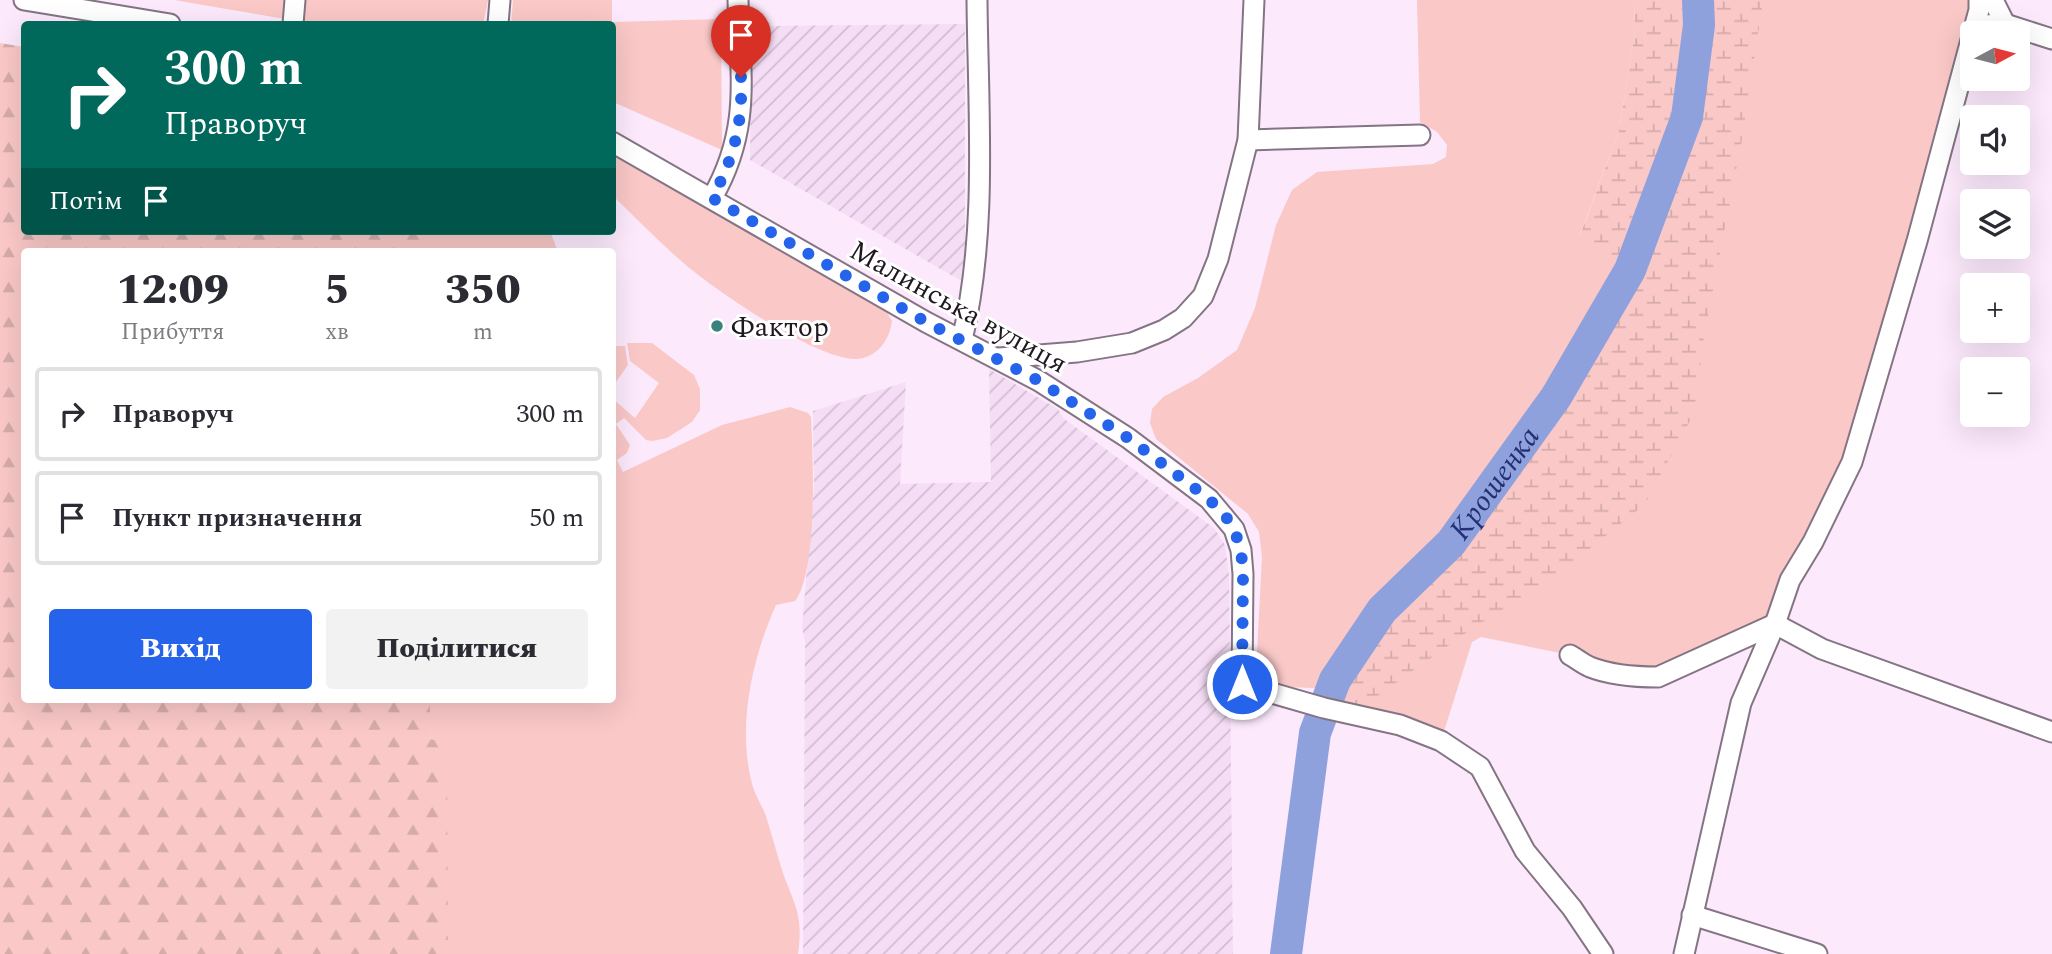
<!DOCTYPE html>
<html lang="uk">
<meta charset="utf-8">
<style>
body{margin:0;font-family:Spectral,serif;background:#f2f2f3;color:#2b2b33;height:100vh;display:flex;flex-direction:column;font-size:26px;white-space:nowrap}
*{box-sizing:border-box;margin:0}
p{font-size:23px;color:#7c7c81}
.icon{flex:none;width:38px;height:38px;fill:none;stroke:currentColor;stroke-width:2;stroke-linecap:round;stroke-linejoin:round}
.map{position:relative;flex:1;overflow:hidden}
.sheet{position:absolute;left:21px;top:248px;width:595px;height:455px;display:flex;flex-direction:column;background:#fff;border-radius:7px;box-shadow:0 7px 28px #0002}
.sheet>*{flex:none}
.guide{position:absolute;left:21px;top:21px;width:595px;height:214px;border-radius:7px;box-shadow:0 7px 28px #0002;background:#00695c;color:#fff;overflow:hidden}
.needle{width:46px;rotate:83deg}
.buttons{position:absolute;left:1960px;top:21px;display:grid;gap:14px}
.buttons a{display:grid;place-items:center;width:70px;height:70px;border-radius:7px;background:#fff;box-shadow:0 7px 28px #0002;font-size:35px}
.pin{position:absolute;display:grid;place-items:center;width:60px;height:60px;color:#fff;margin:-72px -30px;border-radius:50% 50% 50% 0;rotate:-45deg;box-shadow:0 0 7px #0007}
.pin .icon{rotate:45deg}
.me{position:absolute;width:77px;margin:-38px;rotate:0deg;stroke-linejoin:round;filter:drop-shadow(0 0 5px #0008)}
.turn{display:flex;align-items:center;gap:24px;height:147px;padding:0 28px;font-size:32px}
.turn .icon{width:91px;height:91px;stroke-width:2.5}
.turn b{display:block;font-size:49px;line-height:60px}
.then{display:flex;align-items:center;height:66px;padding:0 28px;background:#0003;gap:14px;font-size:26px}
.eta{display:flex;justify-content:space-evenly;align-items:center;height:119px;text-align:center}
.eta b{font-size:42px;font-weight:800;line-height:49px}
.button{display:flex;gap:14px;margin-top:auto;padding:14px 28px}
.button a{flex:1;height:80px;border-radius:7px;background:#2563eb;color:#fff;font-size:28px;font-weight:800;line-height:80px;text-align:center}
.button a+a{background:#f2f2f3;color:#2b2b33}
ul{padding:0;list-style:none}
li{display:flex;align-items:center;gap:21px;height:94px;margin:0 14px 10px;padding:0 14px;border:4px solid #e1e1e2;border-radius:7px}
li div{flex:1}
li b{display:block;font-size:26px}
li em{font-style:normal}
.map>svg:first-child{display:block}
</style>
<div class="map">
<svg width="2052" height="954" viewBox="0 0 2052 954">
<defs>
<pattern id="industrial-furrows" width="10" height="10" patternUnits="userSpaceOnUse" patternTransform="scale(1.75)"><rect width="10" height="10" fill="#f5ddf6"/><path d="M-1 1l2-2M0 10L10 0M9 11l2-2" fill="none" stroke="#d2bdd2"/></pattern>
<pattern id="forest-firs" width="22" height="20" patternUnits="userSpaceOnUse" patternTransform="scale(1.75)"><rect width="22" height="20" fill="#f9c8c7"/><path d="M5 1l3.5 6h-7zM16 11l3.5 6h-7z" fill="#d5abaa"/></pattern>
<pattern id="wetland-marsh" width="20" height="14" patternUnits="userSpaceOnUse" patternTransform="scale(1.75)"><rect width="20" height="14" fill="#f9c8c7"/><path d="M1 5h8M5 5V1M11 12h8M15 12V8" fill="none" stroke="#d5abaa"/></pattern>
</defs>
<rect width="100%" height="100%" fill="#fceafc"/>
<g fill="url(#industrial-furrows)">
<polygon points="965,24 965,283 750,160 751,26"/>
<polygon points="989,369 1058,409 1063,418 1214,528 1225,545 1229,575 1233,954 803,954 805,642 802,627 814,486 813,411 906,382 900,484 991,482"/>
</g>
<g fill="#f9c8c7">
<polygon points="174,0 488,0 488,1 483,24 314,24"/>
<polygon points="513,0 612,0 612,22 721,19 722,150 613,102 612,24 511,24"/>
<polygon points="1417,0 1634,0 1635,31 1619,131 1579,237 1698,0 1979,0 1852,462 1775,624 1658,677 1570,655 1481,637 1472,642 1441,741 1324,708 1334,680 1314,688 1286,687 1271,680 1260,669 1257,652 1262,557 1259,532 1248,514 1156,439 1150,423 1152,409 1163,397 1198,378 1237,350 1255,308 1276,225 1292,190 1317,172 1433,164 1446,157 1447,145 1437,132 1420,122"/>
<path d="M 613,156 L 886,311 L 892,321 C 890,340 876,359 855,359 C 816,359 718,292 687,266 C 661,244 637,219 613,196 Z"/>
<polygon points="427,231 550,231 558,252 427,252"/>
<path d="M 627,343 L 652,343 L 694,375 L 700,389 L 700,410 L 692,422 L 667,438 L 652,441 L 646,440 L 624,418 L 616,424 L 630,445 L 627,453 L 617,460 L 623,472 L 722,425 L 790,407 L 808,413 L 811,417 C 813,456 818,572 795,601 L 776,605 C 752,658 736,729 753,787 C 756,797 762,806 766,816 C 771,833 776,850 781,867 C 793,904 804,912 798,954 L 431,954 L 430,700 L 612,700 L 613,399 L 635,418 L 659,383 L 630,361 Z"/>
<polygon points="613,346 625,346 628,365 613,386"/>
</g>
<polygon fill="url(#forest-firs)" points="0,43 24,47 24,231 427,231 427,252 24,252 24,700 430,700 430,739 442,742 447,770 448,954 0,954"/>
<polygon fill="url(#wetland-marsh)" points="1634,0 1763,0 1741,145 1704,336 1694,413 1645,504 1556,576 1473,628 1352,714 1324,708 1335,680 1382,610 1451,543 1556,397 1629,271 1579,238 1619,131 1635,31"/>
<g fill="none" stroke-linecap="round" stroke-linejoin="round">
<path stroke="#8fa1dd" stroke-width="32" id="s1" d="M 1286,954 L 1315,733 L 1335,680 L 1382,610 L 1451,543 L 1556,397 L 1630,270 L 1687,117 L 1699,25 L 1698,0"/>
<g stroke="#847484" stroke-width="23">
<g id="minor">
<polyline points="24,0 170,24"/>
<polyline points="1993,0 2005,24"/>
<polyline points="293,24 295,0"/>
<polyline points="498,24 500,0"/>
<polyline points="1976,33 1985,25 2005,24 2052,39"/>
<polyline points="1248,140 1420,135"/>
<polyline points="612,142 926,322 1039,381 1128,438 1209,499 1234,529 1241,550 1243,574 1242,684"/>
<path d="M 712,198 C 752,128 740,76 738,0"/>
<path d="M 962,340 C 988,231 978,112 977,0"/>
<polyline points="999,358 1077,352 1132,343 1164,330 1183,318 1203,296 1218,259 1248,140 1254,0"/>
<path d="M 1570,655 C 1577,659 1583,664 1590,667 C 1610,675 1637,677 1658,677 L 1775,624 L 1822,649 L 2052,732"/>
<polyline points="1251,687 1324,708 1400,725 1441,741 1480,767 1525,851 1572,908 1603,954"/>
<polyline points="1692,915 1817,954"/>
<polyline points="1684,954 1741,703 1775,624 1790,580 1813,542 1852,462 1917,241 1979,10 1979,0"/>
</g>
</g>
<use href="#minor" stroke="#fff" stroke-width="19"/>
</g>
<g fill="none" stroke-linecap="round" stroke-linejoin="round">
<path stroke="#2563eb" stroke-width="12" stroke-dasharray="0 21.6" d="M 741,77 C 743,122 734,159 712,198 L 926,322 L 1039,381 L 1128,438 L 1209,499 L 1226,517 L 1234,529 L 1241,550 L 1243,574 L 1242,684"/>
</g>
<circle fill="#3a827e" stroke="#fff" stroke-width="2.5" cx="717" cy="326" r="7"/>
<g text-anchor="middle" stroke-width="6" stroke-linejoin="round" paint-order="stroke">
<g font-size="28" fill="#1f181f" stroke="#fff">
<text transform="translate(959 306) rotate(29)" y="10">Малинська вулиця</text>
</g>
<g font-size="28" fill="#1f181f" stroke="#fff" text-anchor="start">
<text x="731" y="336">Фактор</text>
</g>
<g font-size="30" font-style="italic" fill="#243076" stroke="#fff">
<text dy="10" stroke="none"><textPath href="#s1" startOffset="534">Крошенка</textPath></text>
</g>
</g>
</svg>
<div class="buttons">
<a><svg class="needle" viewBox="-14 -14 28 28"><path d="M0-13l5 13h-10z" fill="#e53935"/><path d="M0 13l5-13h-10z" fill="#7c7c81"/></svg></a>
<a><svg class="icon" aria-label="sound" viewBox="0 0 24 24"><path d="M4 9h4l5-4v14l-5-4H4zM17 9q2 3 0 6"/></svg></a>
<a><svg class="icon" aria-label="layers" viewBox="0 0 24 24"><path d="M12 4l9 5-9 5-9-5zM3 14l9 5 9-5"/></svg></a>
<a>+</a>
<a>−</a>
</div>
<div class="pin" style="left:741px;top:77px;background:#d93025"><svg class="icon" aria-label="arrive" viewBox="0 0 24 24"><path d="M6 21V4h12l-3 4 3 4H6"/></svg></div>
<svg class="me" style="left:1242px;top:684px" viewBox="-20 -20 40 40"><circle r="17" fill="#2563eb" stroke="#fff" stroke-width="3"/><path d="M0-11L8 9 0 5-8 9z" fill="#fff"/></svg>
<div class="guide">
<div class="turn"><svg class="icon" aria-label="right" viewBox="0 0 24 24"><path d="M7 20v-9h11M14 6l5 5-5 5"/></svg><div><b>300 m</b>Праворуч</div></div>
<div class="then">Потім<svg class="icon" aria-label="arrive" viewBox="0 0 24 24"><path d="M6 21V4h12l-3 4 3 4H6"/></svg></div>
</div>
<section class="sheet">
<div class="eta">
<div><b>12:09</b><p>Прибуття</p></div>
<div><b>5</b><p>хв</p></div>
<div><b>350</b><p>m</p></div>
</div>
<ul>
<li><svg class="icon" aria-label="right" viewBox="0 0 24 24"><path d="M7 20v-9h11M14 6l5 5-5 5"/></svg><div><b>Праворуч</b></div><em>300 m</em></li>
<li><svg class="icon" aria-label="arrive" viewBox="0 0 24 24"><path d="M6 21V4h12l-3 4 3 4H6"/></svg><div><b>Пункт призначення</b></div><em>50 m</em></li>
</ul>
<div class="button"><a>Вихід</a><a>Поділитися</a></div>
</section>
</div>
